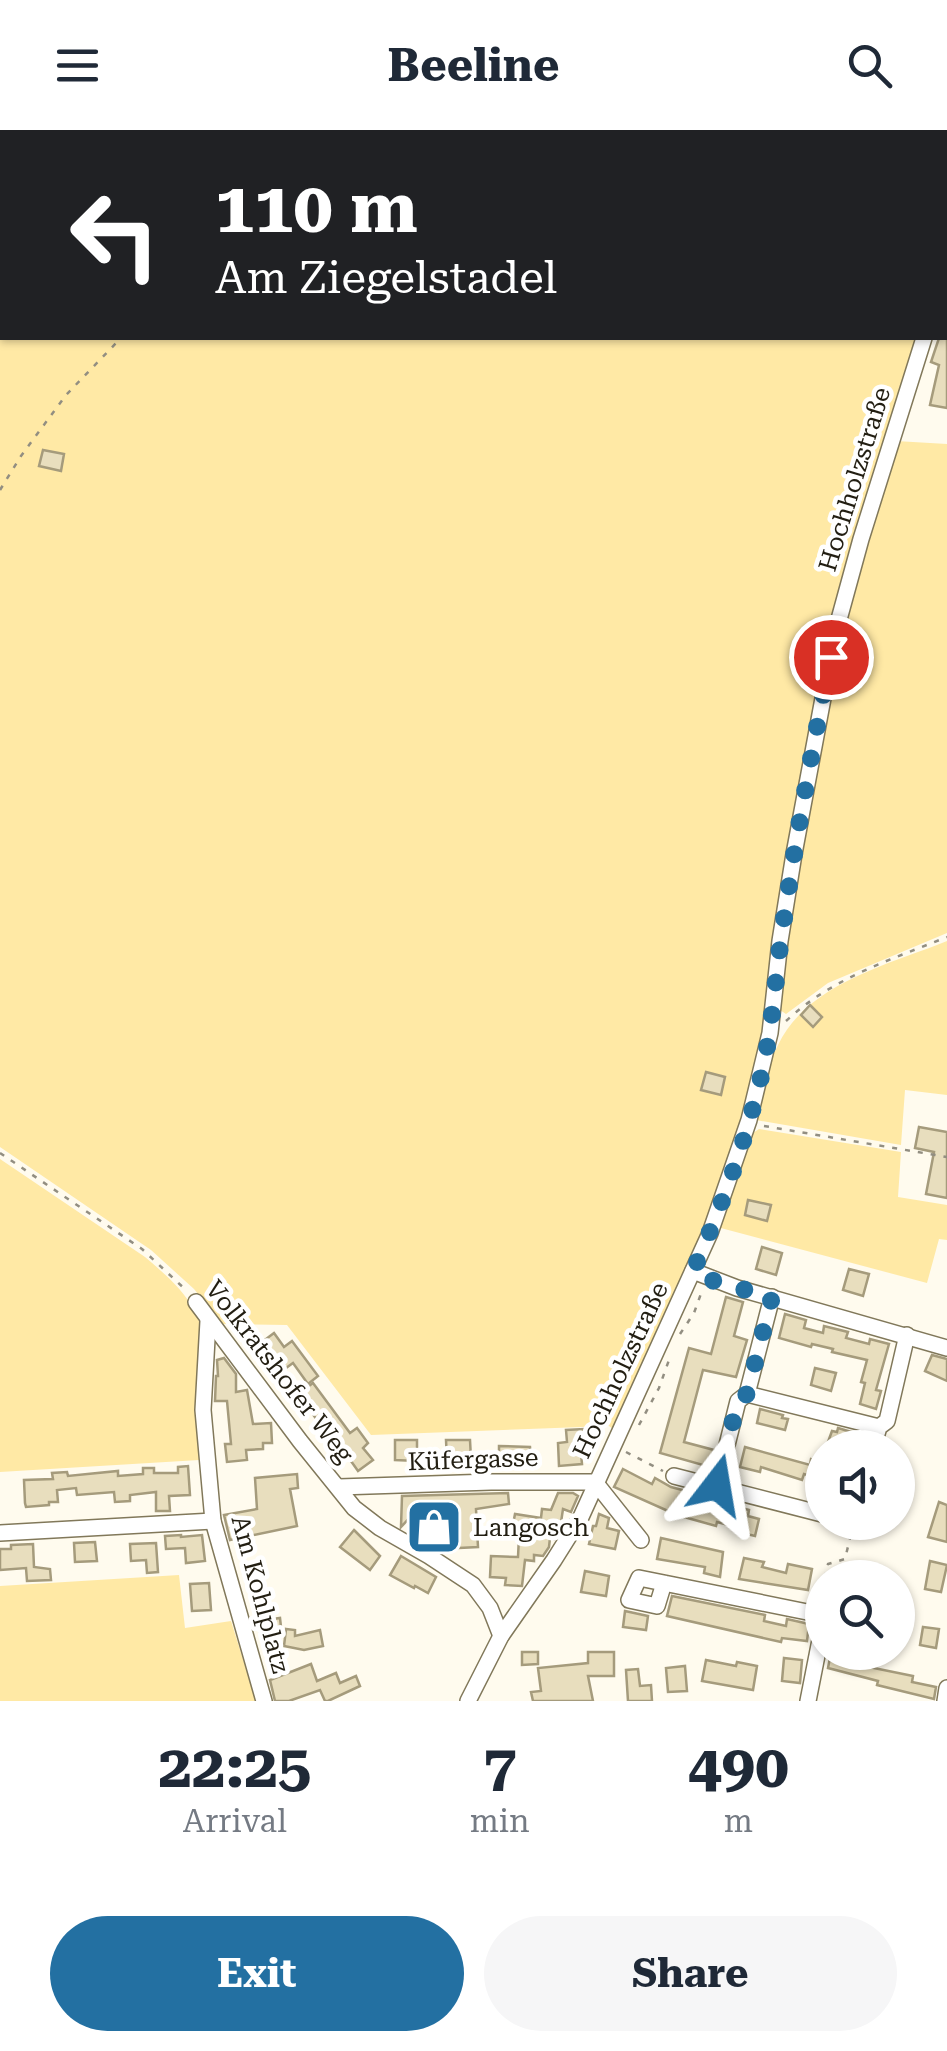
<!DOCTYPE html>
<meta charset="utf-8">
<style>
body{margin:0;font-family:"Roboto Serif",serif;background:#f6f6f7;color:#1f2937;height:100vh;display:flex;flex-direction:column;font-size:38px;white-space:nowrap}
*{box-sizing:border-box;margin:0}
p{font-size:32px;color:#747a83}
.icon{flex:none;width:55px;height:55px;fill:none;stroke:currentColor;stroke-width:2;stroke-linecap:round;stroke-linejoin:round}
.map{position:relative;height:1571px;overflow:hidden}
.side{display:flex;flex-direction:column;background:#fff;flex:1}
.side>*{flex:none}
.hud{position:absolute;left:0px;top:0px;width:948px;height:210px;box-shadow:0 2px 8px #0004;background:#202124;color:#fff;overflow:hidden}
.fabs{position:absolute;left:805px;top:1300px;display:grid;gap:20px}
.fabs a{display:grid;place-items:center;width:110px;height:110px;border-radius:50%;background:#fff;box-shadow:0 2px 8px #0004;font-size:50px}
.pin{position:absolute;display:grid;place-items:center;width:85px;height:85px;color:#fff;margin:-42px;border:5px solid #fff;border-radius:50%;box-shadow:0 2px 10px #0007}
.me{position:absolute;width:110px;margin:-55px;rotate:14deg;stroke-linejoin:round;filter:drop-shadow(0 0 8px #0008)}
.turn{display:flex;align-items:center;gap:35px;height:210px;padding:0 50px;font-size:45px}
.turn .icon{width:130px;height:130px;stroke-width:2.5}
.turn b{display:block;font-size:70px;line-height:85px}
.eta{display:flex;justify-content:space-evenly;align-items:center;height:170px;text-align:center}
.eta b{font-size:60px;font-weight:700;line-height:70px}
.primary-button{display:flex;gap:20px;margin-top:auto;padding:20px 50px}
.primary-button a{flex:1;height:115px;border-radius:60px;background:#2370a2;color:#fff;font-size:40px;font-weight:700;line-height:115px;text-align:center}
.primary-button a+a{background:#f6f6f7;color:#1f2937}
header{display:flex;justify-content:space-between;align-items:center;height:130px;padding:0 50px;background:#fff;font-size:45px;font-weight:700}
.map>svg:first-child{display:block}
</style>
<header><svg class="icon" aria-label="menu" viewBox="0 0 24 24"><path d="M4 6h16M4 12h16M4 18h16"/></svg>Beeline<svg class="icon" aria-label="search" viewBox="0 0 24 24"><circle cx="10" cy="10" r="6"/><path d="M15 15l6 6"/></svg></header>
<div class="map">
<svg width="947" height="1571" viewBox="0 0 947 1571">
<rect width="100%" height="100%" fill="#fffbee"/>
<g fill="#ffe9a5">
<polygon points="0,0 947,0 947,120 945,125 945,2 2,2 2,208 918,208 857,402 767,889 746,981 708,1090 613,1299 609,1296 371,1305 287,1195 222,1194 194,1159 151,1120 0,1017"/>
<polygon points="896,311 947,314 947,803 828,853 786,884 780,880 791,780 843,496"/>
<path d="M 947,811 L 947,965 L 905,960 L 901,1015 L 756,990 C 762,965 766,938 778,915 C 808,853 888,835 947,811 Z"/>
<polygon points="759,999 901,1022 898,1067 947,1075 947,1110 939,1109 927,1153 717,1097 750,1005"/>
<path d="M 0,1029 L 145,1127 C 167,1146 193,1167 201,1197 L 199,1330 L 0,1342 Z"/>
<polygon points="179,1445 185,1498 231,1491 256,1571 0,1571 0,1456"/>
</g>
<g fill="#e8debe" stroke="#a59b7c" stroke-width="2.5">
<polygon points="945,190 947,190 947,278 930,275 939,235 931,232 939,208 945,208"/>
<polygon points="43,320 64,324 61,341 39,336"/>
<polygon points="810,875 822,887 813,897 801,885"/>
<polygon points="706,942 725,947 721,965 701,960"/>
<polygon points="919,997 947,1002 947,1068 926,1064 934,1022 915,1018"/>
<polygon points="748,1070 771,1075 767,1091 745,1085"/>
<polygon points="762,1117 782,1123 776,1145 756,1139"/>
<polygon points="849,1139 869,1144 863,1166 843,1160"/>
<polygon points="726,1167 743,1172 734,1206 747,1210 736,1247 703,1240 684,1312 714,1320 710,1337 660,1323 689,1218 711,1224"/>
<polygon points="785,1184 806,1190 804,1198 823,1203 824,1196 848,1202 846,1208 869,1214 870,1209 889,1214 876,1260 881,1261 876,1279 860,1274 865,1253 861,1252 867,1230 832,1222 833,1219 812,1214 811,1217 779,1208"/>
<polygon points="274,1203 284,1217 292,1211 318,1246 308,1254 293,1233 279,1243 272,1233 267,1237 254,1218"/>
<polygon points="932,1225 947,1229 947,1251 925,1241"/>
<polygon points="224,1228 236,1244 236,1262 247,1260 253,1294 271,1293 272,1313 263,1313 263,1319 246,1320 247,1330 227,1332 225,1314 231,1314 227,1271 215,1271 216,1246 218,1246 217,1230"/>
<polygon points="815,1238 836,1243 831,1261 811,1255"/>
<polygon points="313,1253 350,1303 357,1298 368,1313 363,1318 373,1330 358,1341 334,1307 331,1309 298,1264"/>
<polygon points="760,1279 783,1285 782,1288 788,1289 785,1300 757,1293"/>
<polygon points="838,1298 855,1303 851,1318 828,1312 832,1301 837,1302"/>
<polygon points="584,1299 584,1314 580,1314 582,1334 559,1336 558,1313 567,1312 566,1300"/>
<polygon points="395,1310 417,1310 417,1331 395,1330"/>
<polygon points="446,1310 470,1310 471,1329 447,1330"/>
<polygon points="499,1316 530,1317 531,1330 519,1331 519,1336 499,1337"/>
<polygon points="745,1317 810,1335 811,1329 822,1332 818,1348 804,1344 802,1350 761,1337 760,1342 740,1337"/>
<polygon points="188,1336 190,1365 169,1366 170,1381 156,1381 156,1362 130,1365 130,1371 115,1372 114,1362 77,1365 76,1358 57,1360 58,1372 49,1372 49,1375 26,1377 25,1373 24,1350 53,1349 52,1343 67,1342 68,1346 118,1341 118,1346 143,1344 143,1338 154,1338 154,1343 178,1343 178,1337"/>
<polygon points="623,1339 652,1354 655,1348 671,1357 713,1368 710,1377 728,1382 730,1375 749,1380 748,1386 759,1389 755,1406 743,1403 744,1399 717,1392 716,1396 677,1385 614,1357"/>
<polygon points="297,1344 298,1358 290,1359 297,1396 230,1410 224,1385 257,1379 255,1348"/>
<polygon points="508,1363 509,1374 476,1379 478,1417 439,1419 428,1412 427,1401 415,1401 423,1386 416,1381 401,1397 402,1366"/>
<polygon points="558,1363 573,1363 578,1366 571,1382 563,1379 560,1399 554,1409 550,1408 549,1417 543,1426 534,1425 534,1431 525,1430 522,1456 505,1455 506,1448 490,1447 491,1426 518,1427 519,1406 511,1405 515,1384 541,1388 542,1379 551,1380"/>
<polygon points="939,1372 947,1375 947,1412 928,1407"/>
<polygon points="599,1384 609,1388 607,1398 619,1401 615,1419 589,1414 593,1396 596,1396"/>
<polygon points="354,1400 380,1426 370,1440 340,1417"/>
<polygon points="181,1405 181,1407 202,1405 205,1431 186,1433 185,1418 166,1419 165,1406"/>
<polygon points="661,1408 723,1422 720,1447 704,1443 705,1437 657,1429"/>
<polygon points="95,1412 97,1431 75,1432 74,1413"/>
<polygon points="156,1413 158,1442 147,1443 146,1430 131,1431 130,1414"/>
<polygon points="33,1414 34,1437 50,1439 51,1450 27,1451 26,1438 0,1440 0,1419 11,1419 11,1415"/>
<polygon points="401,1426 436,1447 428,1463 415,1456 414,1458 390,1445"/>
<polygon points="744,1428 764,1432 762,1437 786,1443 788,1434 812,1439 808,1460 739,1449"/>
<polygon points="930,1431 947,1435 941,1462 925,1459"/>
<polygon points="585,1441 609,1446 606,1466 581,1462"/>
<polygon points="209,1453 211,1480 192,1481 190,1454"/>
<polygon points="672,1466 765,1485 764,1491 786,1496 787,1489 809,1494 807,1511 782,1508 781,1512 667,1486"/>
<polygon points="625,1481 648,1486 646,1500 623,1497"/>
<polygon points="280,1488 282,1506 261,1508 258,1491"/>
<polygon points="923,1497 939,1499 936,1518 920,1515"/>
<polygon points="286,1499 295,1500 295,1506 320,1500 323,1516 304,1520 284,1516"/>
<polygon points="522,1522 538,1522 538,1534 522,1535"/>
<polygon points="588,1522 614,1522 614,1546 588,1546 593,1571 533,1571 531,1562 541,1561 538,1538 588,1533"/>
<polygon points="831,1522 857,1522 856,1527 865,1529 864,1536 913,1546 912,1552 936,1557 934,1569 877,1555 878,1551 828,1538"/>
<polygon points="784,1528 802,1530 800,1553 782,1551"/>
<polygon points="706,1530 736,1536 737,1532 757,1536 753,1560 702,1551"/>
<polygon points="311,1534 317,1551 336,1543 340,1553 356,1546 360,1556 328,1571 325,1571 320,1560 289,1571 275,1571 270,1550"/>
<polygon points="685,1536 687,1561 668,1562 666,1538"/>
<polygon points="638,1539 640,1556 651,1555 652,1571 628,1571 626,1540"/>
</g>
<g fill="none" stroke-linecap="round" stroke-linejoin="round">
<g stroke="#81785a" stroke-width="18">
<g id="minor">
<polyline points="945,142 947,136"/>
<polyline points="693,1141 737,1158 947,1218"/>
<polyline points="196,1172 300,1311 354,1378 380,1398 429,1426 473,1455 490,1478 501,1506"/>
<polyline points="208,1191 203,1280 213,1391 264,1571"/>
<polyline points="747,1264 879,1297"/>
<polyline points="873,1318 879,1297 887,1291 907,1205"/>
<polyline points="674,1346 822,1384"/>
<polyline points="717,1355 738,1271 747,1264 772,1167"/>
<polyline points="339,1357 491,1352 595,1352 641,1410"/>
<polyline points="853,1392 855,1392"/>
<polyline points="0,1403 213,1391"/>
<polyline points="664,1453 657,1476 629,1470 639,1448 822,1485"/>
<polyline points="468,1571 501,1506 554,1430 581,1387 710,1103 749,990 770,903 780,811 794,724 835,504 861,409 924,208"/>
<polyline points="808,1571 822,1500"/>
<polyline points="945,1571 947,1558"/>
</g>
</g>
<g stroke="#928e81" stroke-width="2.5" stroke-dasharray="5 8" stroke-linecap="butt">
<polyline points="169,2 171,0"/>
<polyline points="0,360 21,326 66,265 121,208"/>
<path d="M 786,891 C 832,848 890,830 947,807"/>
<polyline points="764,996 947,1027"/>
<polyline points="0,1023 142,1119 187,1161"/>
<polyline points="680,1204 694,1183 703,1158"/>
<polyline points="639,1295 659,1258 669,1230"/>
<polyline points="626,1322 663,1341"/>
<polyline points="825,1448 828,1434 845,1429 851,1404"/>
</g>
<use href="#minor" stroke="#fff" stroke-width="15"/>
</g>
<g fill="none" stroke-linecap="round" stroke-linejoin="round">
<path stroke="#2370a2" stroke-width="18" stroke-dasharray="0 32.4" d="M 717,1355 L 738,1271 L 747,1264 L 772,1167 L 716,1152 L 693,1141 C 720,1081 743,1019 759,955 C 773,901 775,845 784,789 C 797,702 813,614 831,527"/>
</g>
<defs>
<g id="shop-square" transform="scale(2.875)"><rect x="-9" y="-9" width="18" height="18" rx="4" fill="#2370a2" stroke="#fff"/><path d="M-5-2.5h2.3a2.7 3.5 0 0 1 5.4 0H5L5.5 6h-11ZM-1.5-2.5h3a1.5 2.3 0 0 0-3 0Z" fill="#fff"/></g>
</defs>
<g fill-rule="evenodd">
<use href="#shop-square" x="434" y="1397"/>
</g>
<g text-anchor="middle" stroke-width="9" stroke-linejoin="round" paint-order="stroke">
<g font-size="25" fill="#221e12" stroke="#fff">
<text transform="translate(854 349) rotate(-73)" y="9">Hochholzstraße</text>
<text transform="translate(620 1240) rotate(-65)" y="9">Hochholzstraße</text>
<text transform="translate(280 1241) rotate(52)" y="9">Volkratshofer Weg</text>
<text transform="translate(473 1329) rotate(-2)" y="9">Küfergasse</text>
<text transform="translate(261 1464) rotate(75)" y="9">Am Kohlplatz</text>
</g>
<g font-size="25" fill="#221e12" stroke="#fff" text-anchor="start">
<text x="473" y="1406">Langosch</text>
</g>
</g>
</svg>
<div class="fabs">
<a><svg class="icon" aria-label="sound" viewBox="0 0 24 24"><path d="M4 9h4l5-4v14l-5-4H4zM17 9q2 3 0 6"/></svg></a>
<a><svg class="icon" aria-label="search" viewBox="0 0 24 24"><circle cx="10" cy="10" r="6"/><path d="M15 15l6 6"/></svg></a>
</div>
<div class="pin" style="left:831px;top:527px;background:#d93025"><svg class="icon" aria-label="arrive" viewBox="0 0 24 24"><path d="M6 21V4h12l-3 4 3 4H6"/></svg></div>
<svg class="me" style="left:717px;top:1355px" viewBox="-20 -20 40 40"><path d="M0-17L14 15 0 8-14 15z" fill="#2370a2" stroke="#fff" stroke-width="4"/></svg>
<div class="hud">
<div class="turn"><svg class="icon" aria-label="left" viewBox="0 0 24 24"><path d="M17 20v-9H6M10 6l-5 5 5 5"/></svg><div><b>110 m</b>Am Ziegelstadel</div></div>
</div>
</div>
<section class="side">
<div class="eta">
<div><b>22:25</b><p>Arrival</p></div>
<div><b>7</b><p>min</p></div>
<div><b>490</b><p>m</p></div>
</div>
<div class="primary-button"><a>Exit</a><a>Share</a></div>
</section>
